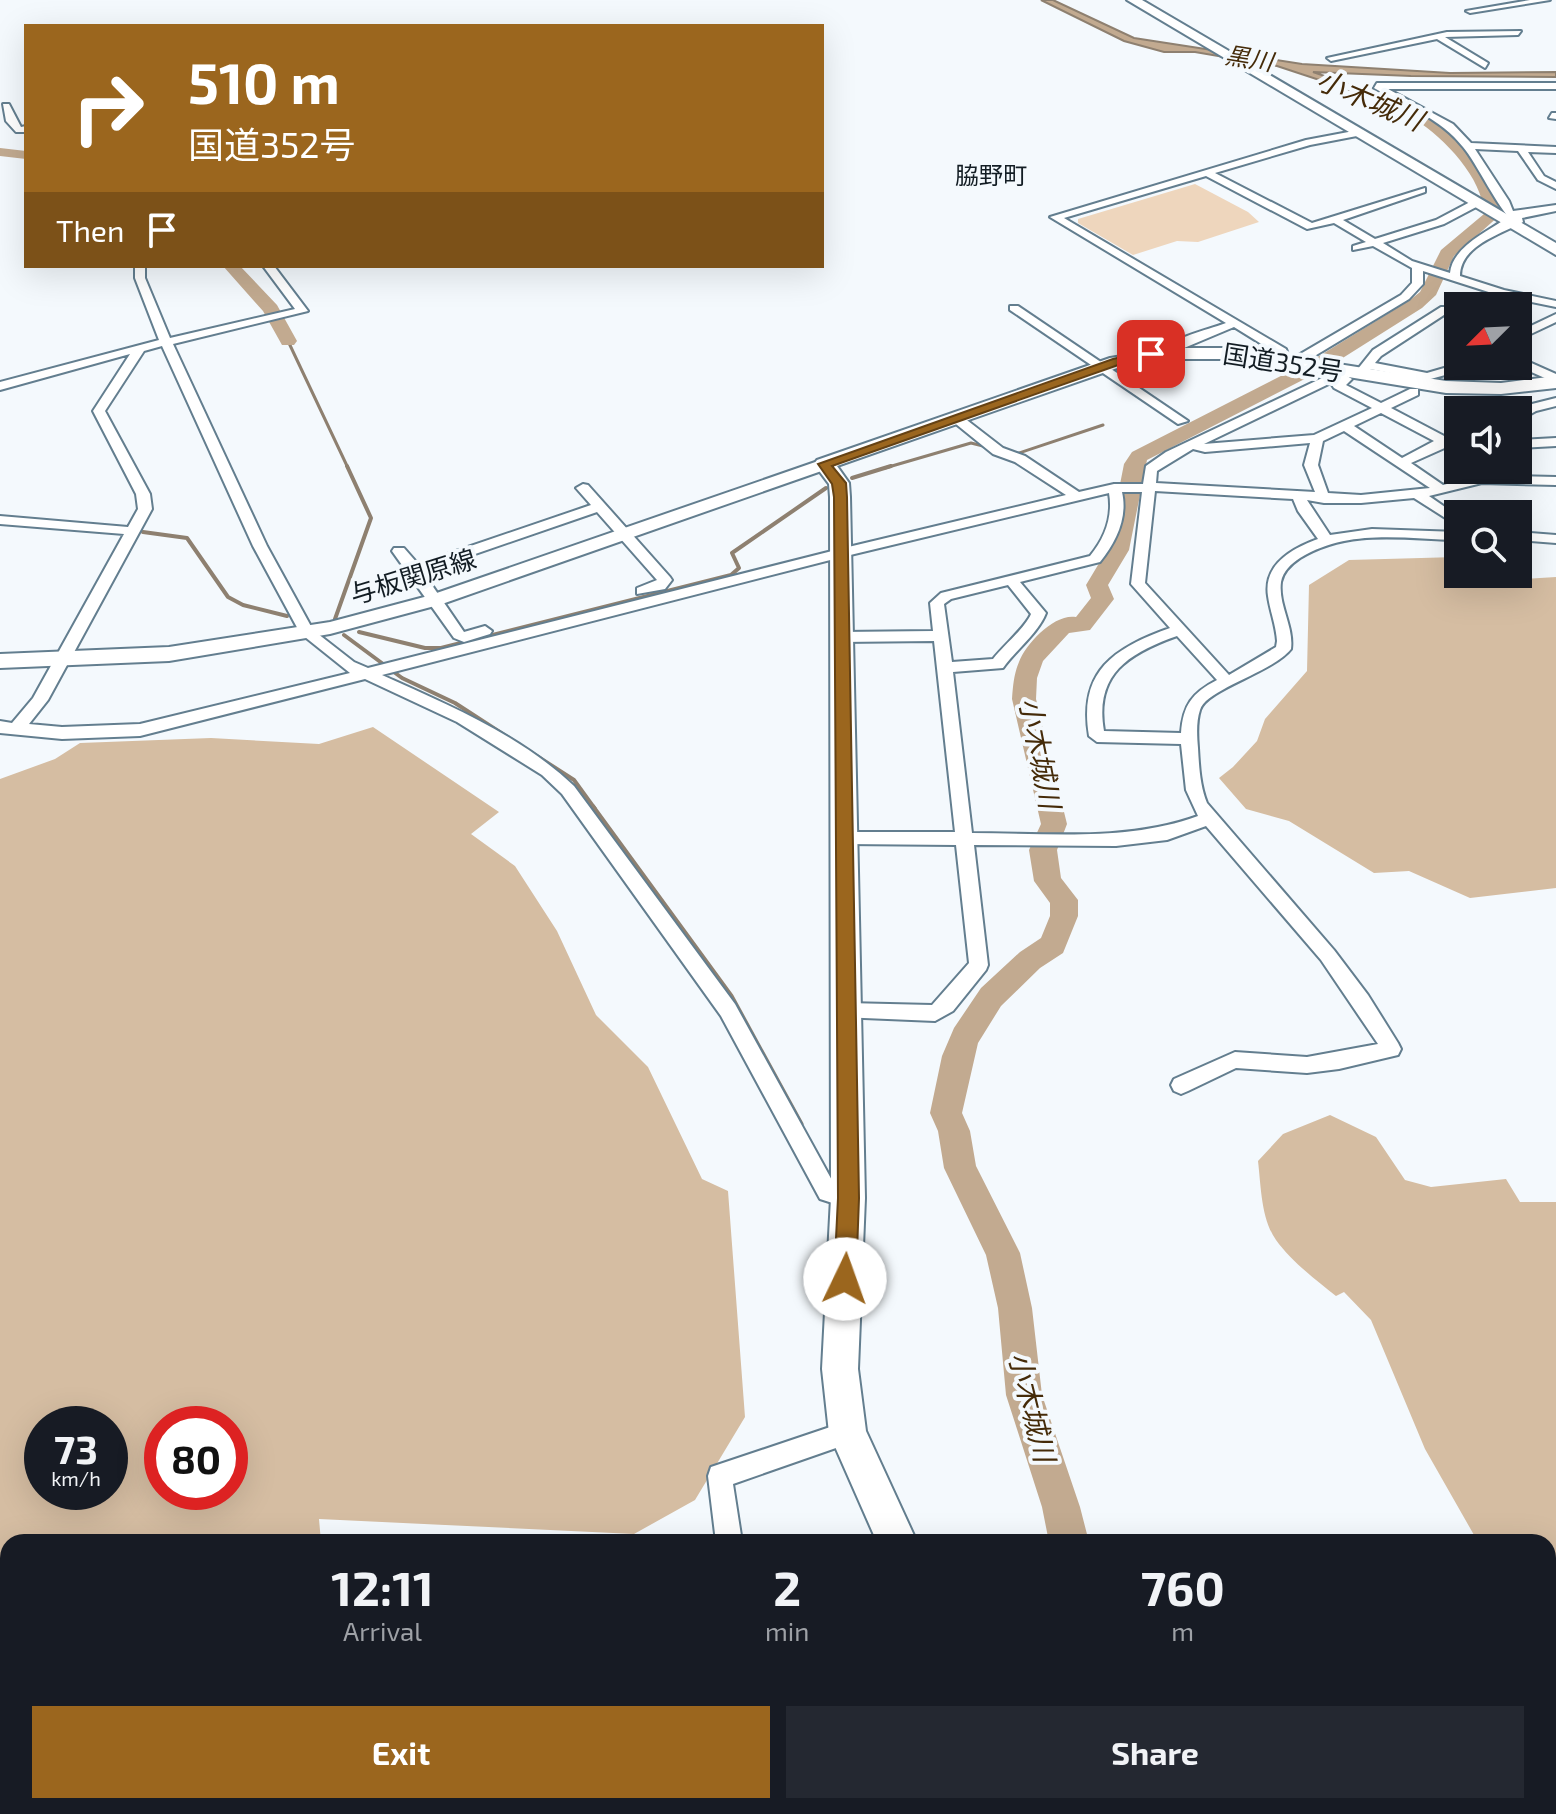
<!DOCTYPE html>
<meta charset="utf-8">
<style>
body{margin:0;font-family:"Exo 2","Noto Sans JP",sans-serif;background:#242831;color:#f1f3f6;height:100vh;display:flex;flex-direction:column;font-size:30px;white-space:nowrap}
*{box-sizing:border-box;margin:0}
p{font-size:26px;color:#9ea1a6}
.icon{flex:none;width:44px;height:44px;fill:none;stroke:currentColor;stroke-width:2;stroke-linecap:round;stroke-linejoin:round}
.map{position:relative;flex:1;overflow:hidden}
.details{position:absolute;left:0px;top:1534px;width:1556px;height:280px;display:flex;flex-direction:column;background:#171b24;border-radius:24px 24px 0 0;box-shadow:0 8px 32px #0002}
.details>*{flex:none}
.top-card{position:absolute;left:24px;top:24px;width:800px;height:244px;border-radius:0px;box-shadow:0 8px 32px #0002;background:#9b661e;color:#fff;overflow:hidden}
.needle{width:52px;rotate:246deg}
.tools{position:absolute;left:1444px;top:292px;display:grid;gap:16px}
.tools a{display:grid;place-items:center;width:88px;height:88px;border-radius:0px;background:#171b24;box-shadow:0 8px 32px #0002;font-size:40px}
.speed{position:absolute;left:24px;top:1406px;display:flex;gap:16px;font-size:40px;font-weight:700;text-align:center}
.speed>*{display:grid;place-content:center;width:104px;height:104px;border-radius:50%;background:#171b24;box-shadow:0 8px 32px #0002;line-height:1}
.speed small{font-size:20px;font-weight:400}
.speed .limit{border:12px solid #d22;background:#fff;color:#111}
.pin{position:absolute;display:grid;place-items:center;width:68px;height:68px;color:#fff;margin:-34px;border-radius:16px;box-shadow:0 4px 12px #0006}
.me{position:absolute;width:88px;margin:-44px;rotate:3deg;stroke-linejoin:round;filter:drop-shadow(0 0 6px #0008)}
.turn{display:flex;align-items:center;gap:28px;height:168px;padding:0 32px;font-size:36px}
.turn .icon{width:104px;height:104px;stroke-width:2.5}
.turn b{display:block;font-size:56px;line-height:68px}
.then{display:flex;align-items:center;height:76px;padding:0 32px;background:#0003;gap:16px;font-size:30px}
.eta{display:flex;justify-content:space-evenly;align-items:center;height:136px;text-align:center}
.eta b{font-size:48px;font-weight:700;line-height:56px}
.primary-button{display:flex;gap:16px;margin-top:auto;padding:16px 32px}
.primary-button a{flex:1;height:92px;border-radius:0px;background:#9b661e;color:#fff;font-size:32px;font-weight:700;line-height:92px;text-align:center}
.primary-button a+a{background:#242831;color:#f1f3f6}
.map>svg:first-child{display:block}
</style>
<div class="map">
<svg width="1556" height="1814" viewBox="0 0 1556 1814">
<rect width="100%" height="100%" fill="#f4f9fd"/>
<polygon fill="#eed6bd" points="1195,184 1248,212 1259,222 1198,242 1177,241 1133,255 1078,223 1078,219"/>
<g fill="#d5bda2" fill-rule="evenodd">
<polygon points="1457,557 1458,574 1495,574 1509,580 1556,577 1556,888 1470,898 1409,871 1374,873 1289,821 1246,809 1219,778 1233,767 1257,741 1265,719 1307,671 1309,585 1349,560"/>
<path d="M 373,727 L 499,812 L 471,834 L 515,866 L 557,931 L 596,1015 L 648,1067 L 702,1179 L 728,1191 L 745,1417 L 695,1500 L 634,1534 L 319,1519 L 321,1542 L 8,1542 L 8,1806 L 355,1806 L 356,1814 L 0,1814 L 0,779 L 55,759 L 80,743 L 211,738 L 319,744 ZM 42,1424 L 110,1424 L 110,1492 L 42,1492 ZM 162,1424 L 230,1424 L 230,1492 L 162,1492 Z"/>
<path d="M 1330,1115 L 1376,1137 L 1405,1180 L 1431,1187 L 1506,1179 L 1520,1202 L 1556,1202 L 1556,1681 L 1548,1666 L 1548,1542 L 1478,1542 L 1425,1449 L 1371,1320 L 1344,1292 L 1336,1296 C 1316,1280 1291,1261 1276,1240 C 1261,1219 1261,1186 1258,1161 L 1283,1134 Z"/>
</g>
<polygon fill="#c2aa90" stroke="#8e8070" stroke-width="2" points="1041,0 1053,0 1134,38 1302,64 1450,73 1556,72 1556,77 1411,76 1313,72 1397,101 1389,103 1277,66 1195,52 1164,52 1124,41"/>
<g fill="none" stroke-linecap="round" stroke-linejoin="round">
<g stroke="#8e8070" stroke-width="3">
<polyline points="288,341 348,468"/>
<polyline points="1013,455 1103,425"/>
<polyline points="885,468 971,443 983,446"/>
</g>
<g stroke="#8e8070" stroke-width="4">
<polyline points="852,478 891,466"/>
<polyline points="143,532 187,538 228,597 243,605 287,616"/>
<polyline points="335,619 371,518 347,466"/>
<polyline points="359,632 425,648 441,648 731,575 739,568 732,553 826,488"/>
<polyline points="344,635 402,678 455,703 574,780 595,809"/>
</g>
<polyline stroke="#8e8070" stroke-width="5" points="593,807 731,996 801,1124"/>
<g fill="#c2aa90" fill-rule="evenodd">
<path d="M 1358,85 C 1382,91 1407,101 1428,115 C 1458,135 1498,178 1500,215 L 1454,256 L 1436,295 L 1422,308 L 1330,366 L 1147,460 L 1129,550 L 1108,585 L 1114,599 L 1090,630 L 1069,633 L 1043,661 L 1037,678 L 1036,699 L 1067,824 L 1057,850 L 1061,878 L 1078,900 L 1078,916 L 1063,953 L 1040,968 L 1001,1006 L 978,1043 L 962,1113 L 970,1131 L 976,1166 L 1020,1253 L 1032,1308 L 1042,1395 L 1080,1507 L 1089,1542 L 1049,1542 L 1042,1507 L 1006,1395 L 998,1308 L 986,1255 L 944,1168 L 938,1131 L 930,1113 L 942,1056 L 954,1028 L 981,988 L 1020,952 L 1041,938 L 1050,916 L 1050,903 L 1034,881 L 1029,850 L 1041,824 L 1012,699 C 1013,685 1014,674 1019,662 C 1026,643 1055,613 1076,617 L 1091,598 L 1086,585 L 1107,550 L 1124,464 L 1132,452 L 1316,358 L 1410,300 L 1420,292 L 1441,250 L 1484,214 C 1483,178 1444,138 1416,120 C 1397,107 1375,100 1353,92 L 1353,86 Z"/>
<polygon points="0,148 26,151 26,159 0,156"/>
<polygon points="223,266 240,266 277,305 297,341 294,345 282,345 263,311"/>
<polygon points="1067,1806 1111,1806 1113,1814 1069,1814"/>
</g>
<g stroke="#637e8f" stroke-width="4">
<g id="minor">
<polygon points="1530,0 1550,0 1470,13 1466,11"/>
<polygon points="1521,31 1518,35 1445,37 1488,63 1485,68 1437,39 1331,61 1327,58 1447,32"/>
<path d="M 1377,83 L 1556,83 L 1556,89 L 1388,89 L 1453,124 L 1471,143 L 1556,147 L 1556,153 L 1528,152 L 1544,176 L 1556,182 L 1556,189 L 1538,180 L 1518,151 L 1475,149 L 1509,201 L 1513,211 L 1556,205 L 1556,211 L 1522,218 L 1523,222 C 1502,234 1460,245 1460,276 L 1504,290 L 1556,301 L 1556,307 L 1498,295 L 1423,271 L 1423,284 L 1409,299 L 1298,366 L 1290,366 L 1290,360 L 1401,295 L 1412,283 L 1412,268 L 1373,246 L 1353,250 L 1353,246 L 1366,242 L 1334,223 L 1307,229 L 1206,176 L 1064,218 L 1286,349 L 1290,360 L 1280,363 L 1276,353 L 1234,327 L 1165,356 L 1159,352 C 1177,336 1204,331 1226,323 L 1050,217 L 1306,140 L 1359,130 L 1362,135 L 1310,145 L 1215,173 L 1312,223 L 1425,188 L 1425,192 L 1343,220 L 1375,239 L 1436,220 L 1472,201 L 1480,201 L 1480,205 L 1444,224 L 1383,243 L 1412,261 L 1450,273 C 1452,248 1486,232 1504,220 L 1512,220 C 1500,212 1476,162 1463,147 C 1441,119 1405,105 1374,88 Z"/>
<polygon points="3,104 9,104 21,127 26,126 26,132 16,132 6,121"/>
<polygon points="1552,113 1556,113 1556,119 1549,118"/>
<path d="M 135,266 L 145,266 L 145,278 L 170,338 L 295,309 L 263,266 L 274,266 L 308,311 L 173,344 L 267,546 L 313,630 L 354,662 L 368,668 L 840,549 L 1066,495 L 1015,462 L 993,454 L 951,420 L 951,414 L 959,414 L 1003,448 L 1025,456 L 1079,492 L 1114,484 L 1143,484 L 1146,466 L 1166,452 L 1341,369 L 1351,372 L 1347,376 L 1352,379 L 1346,385 L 1381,403 L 1410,389 L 1418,389 L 1418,395 L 1391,408 L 1446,437 L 1458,434 L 1458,442 L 1411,463 L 1443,485 L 1482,475 L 1556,477 L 1556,485 L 1482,483 L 1429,496 L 1458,516 L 1458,526 L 1414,498 L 1361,503 L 1324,503 L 1307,500 L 1330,535 L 1372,529 L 1458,532 L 1458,540 C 1404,539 1349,528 1300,558 C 1291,564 1283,571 1281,582 C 1278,605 1294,626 1291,649 C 1272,673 1206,689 1200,710 C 1196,722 1197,736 1198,748 C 1199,766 1200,786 1207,803 L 1334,950 L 1368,995 L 1398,1043 L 1401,1049 L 1398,1055 L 1339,1069 L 1307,1073 L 1236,1068 L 1188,1091 L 1181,1094 L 1174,1091 L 1171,1085 L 1174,1079 L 1235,1052 L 1307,1057 L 1378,1044 L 1321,960 L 1206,826 L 1167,840 L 1116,846 L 974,845 L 988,965 L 986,970 L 953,1011 L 935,1021 L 840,1017 L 837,1011 L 840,1005 L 847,1003 L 932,1005 L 969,963 L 956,845 L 844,844 L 835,838 L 844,832 L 955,832 L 934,641 L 841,642 L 834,637 L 841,632 L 933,631 L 930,603 L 941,593 L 1090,556 C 1105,538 1113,516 1109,493 L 842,557 L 382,675 C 449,705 520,735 574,786 L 735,1004 L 834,1184 L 856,1191 L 859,1198 L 856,1205 L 848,1208 L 820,1199 L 721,1016 L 562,794 L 542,775 L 457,722 L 365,679 L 140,736 L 62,739 L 0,733 L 0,721 L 12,723 L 33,698 L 124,534 L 0,524 L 0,516 L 128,527 L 138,509 L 136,494 L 93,411 L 130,354 L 0,390 L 0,382 L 159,340 L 135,278 ZM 162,346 L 253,546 L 300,633 L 350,673 L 140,724 L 62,727 L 29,724 L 48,700 L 152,509 L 150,494 L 105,411 L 144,351 ZM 1335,381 L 1332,385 L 1334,388 L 1372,408 L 1314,435 L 1204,444 ZM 1381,413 L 1434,441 L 1402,458 L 1354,426 ZM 1344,431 L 1430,488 L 1361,495 L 1328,493 L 1318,465 L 1323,441 ZM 1310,443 L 1304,465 L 1315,492 L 1156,483 L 1157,471 L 1193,449 L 1205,452 ZM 1155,491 L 1293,499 L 1298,511 L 1318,539 C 1293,548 1263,564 1268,596 C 1270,611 1276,625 1277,641 L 1276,647 L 1229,675 L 1145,583 ZM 1122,492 L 1142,492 L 1131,584 L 1170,628 C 1114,648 1078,671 1089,736 L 1097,742 L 1181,744 L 1186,790 L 1198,816 C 1127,842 1048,833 972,833 L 953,672 L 1003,668 C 1016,650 1039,632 1046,613 L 1020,582 L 1100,562 C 1116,542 1128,518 1122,492 ZM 1008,585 L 1031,614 C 1025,628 1004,645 993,659 L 952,662 L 944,604 L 951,599 ZM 1177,636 L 1217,680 C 1192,693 1183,705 1181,733 L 1104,731 C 1094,674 1129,653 1177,636 Z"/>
<polygon points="1010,306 1018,306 1188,421 1178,424 1010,310"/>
<polygon points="1441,307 1458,307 1458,313 1447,313 1381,356 1375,363 1427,373 1458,364 1469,366 1467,369 1427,380 1370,369 1367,373 1359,373 1357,370 1373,350"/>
<polygon points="1556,314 1556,322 1518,340 1518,332"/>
<polygon points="1518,357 1556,374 1556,383 1518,366"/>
<polygon points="1556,398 1556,406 1536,411 1518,421 1518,412 1528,405"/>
<polygon points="1556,438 1556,446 1518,448 1518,440"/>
<polygon points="583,484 588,485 670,577 672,580 665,589 637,594 637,588 657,580 597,512 423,572 464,632 485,626 492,631 490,634 464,642 454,638 392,551 394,548 404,548 418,564 591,505 576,488"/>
<polygon points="1518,532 1556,535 1556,543 1518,540"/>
<polygon points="848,1421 856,1425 860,1433 856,1441 733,1484 742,1542 716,1542 708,1476 711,1467"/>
<polygon points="791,1806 819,1806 822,1814 794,1814"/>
</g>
</g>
<g stroke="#637e8f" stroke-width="4">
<polygon id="major" points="824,459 833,464 830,468 442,604 330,634 169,661 0,668 0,654 169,647 330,622 428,596"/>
</g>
<g stroke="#637e8f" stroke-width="4">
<g id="highway">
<polygon points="1127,0 1142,0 1556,243 1556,255"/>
<polygon points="1172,348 1227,348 1281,355 1446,381 1501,383 1556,376 1556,388 1501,394 1446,393 1281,366 1227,359 1172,359 1120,367 837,466 849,483 850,497 865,1198 858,1369 866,1431 917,1542 877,1542 829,1433 822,1369 831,1198 830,497 829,484 814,464 817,460 1110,358"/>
<polygon points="1000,1806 1044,1806 1047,1814 1003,1814"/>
</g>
</g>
<use href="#minor" fill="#fff" fill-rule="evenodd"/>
<use href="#major" fill="#fff" fill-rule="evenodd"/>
<use href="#highway" fill="#fff" fill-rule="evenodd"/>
</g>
<polygon fill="#9b661e" stroke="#654214" stroke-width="2" points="1151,350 1155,351 1155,357 1121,364 832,466 846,483 847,497 859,1198 856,1279 853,1287 845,1290 837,1287 834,1279 838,1198 834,497 832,484 818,464 1113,359"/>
<g text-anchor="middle" stroke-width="8" stroke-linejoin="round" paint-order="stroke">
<g font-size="24" font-style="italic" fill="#452b09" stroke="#f4f9fd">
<text transform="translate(1249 59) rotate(9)" y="8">黒川</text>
</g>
<g font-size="24" fill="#131d24" stroke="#f4f9fd">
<text x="991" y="184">脇野町</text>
</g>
<g font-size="26" fill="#131d24" stroke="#f4f9fd">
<text transform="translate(1283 363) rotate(9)" y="9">国道352号</text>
<text transform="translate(413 577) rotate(-17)" y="9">与板関原線</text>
</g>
<g font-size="28" font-style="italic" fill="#452b09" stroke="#f4f9fd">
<text transform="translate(1370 100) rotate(23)" y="10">小木城川</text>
<text transform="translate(1040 753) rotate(79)" y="10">小木城川</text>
<text transform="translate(1032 1407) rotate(76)" y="10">小木城川</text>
</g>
</g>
</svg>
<div class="tools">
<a><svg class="needle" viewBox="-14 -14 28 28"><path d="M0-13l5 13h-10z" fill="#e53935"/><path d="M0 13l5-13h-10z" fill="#9ea1a6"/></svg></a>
<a><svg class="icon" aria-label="sound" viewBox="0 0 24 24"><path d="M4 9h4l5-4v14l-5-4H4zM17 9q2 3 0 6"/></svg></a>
<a><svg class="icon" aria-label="search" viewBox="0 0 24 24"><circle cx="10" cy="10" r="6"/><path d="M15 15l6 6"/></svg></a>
</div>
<div class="speed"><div>73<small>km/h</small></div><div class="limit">80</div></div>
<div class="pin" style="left:1151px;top:354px;background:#d93025"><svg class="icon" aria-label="arrive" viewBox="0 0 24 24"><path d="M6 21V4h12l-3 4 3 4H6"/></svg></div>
<svg class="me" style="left:845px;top:1279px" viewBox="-20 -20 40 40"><circle r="19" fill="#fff"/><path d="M0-13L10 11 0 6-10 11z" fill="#9b661e"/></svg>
<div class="top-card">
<div class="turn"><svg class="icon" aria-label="right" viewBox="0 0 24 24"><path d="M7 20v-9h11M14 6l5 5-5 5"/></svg><div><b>510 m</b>国道352号</div></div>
<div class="then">Then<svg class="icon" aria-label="arrive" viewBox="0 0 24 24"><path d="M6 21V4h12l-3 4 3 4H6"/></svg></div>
</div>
<section class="details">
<div class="eta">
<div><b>12:11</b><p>Arrival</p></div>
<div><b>2</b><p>min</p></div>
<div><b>760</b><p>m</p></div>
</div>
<div class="primary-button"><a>Exit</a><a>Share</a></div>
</section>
</div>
